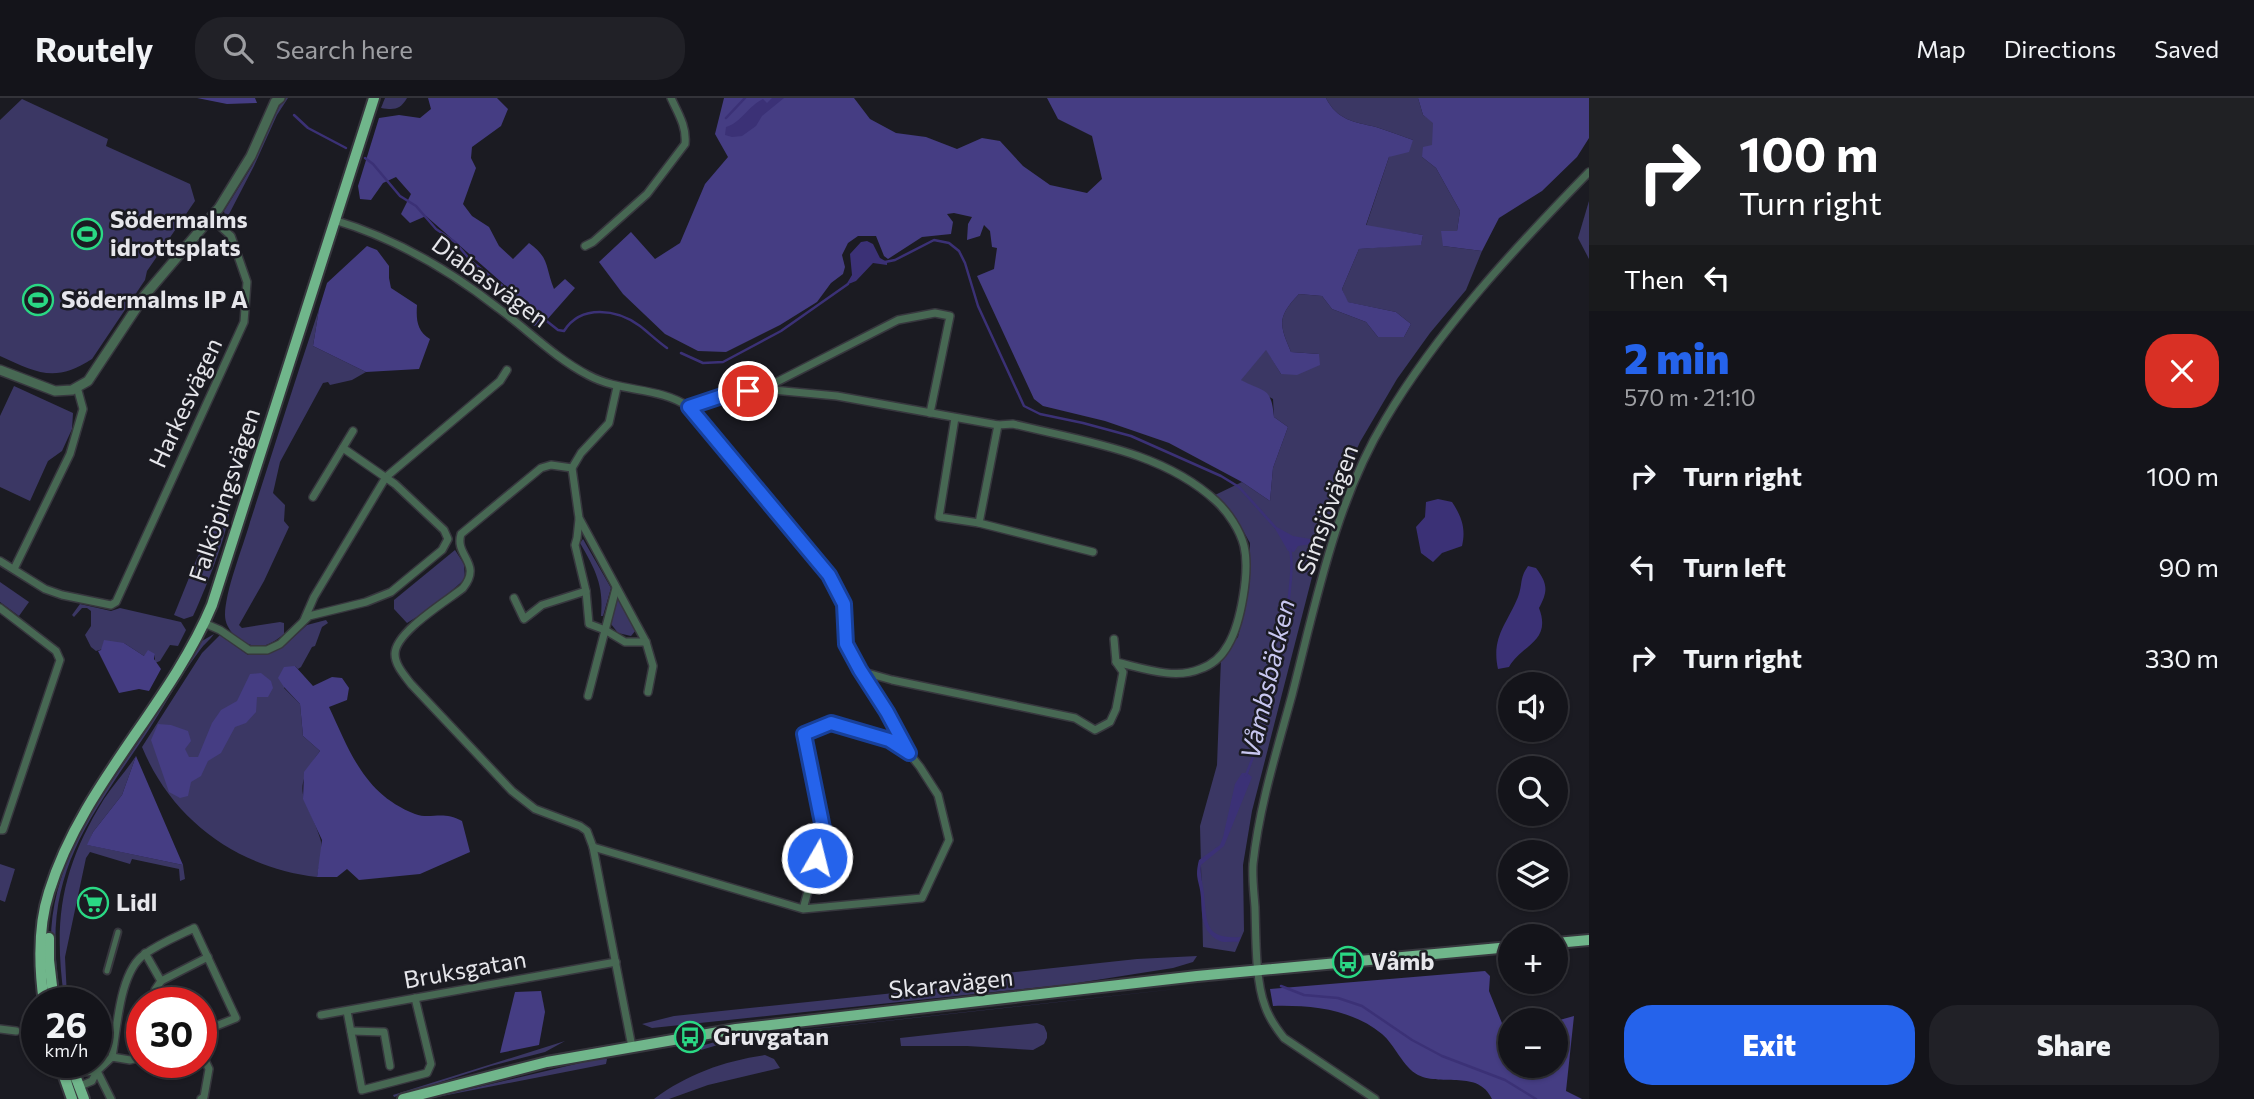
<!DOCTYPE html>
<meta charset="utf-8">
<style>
body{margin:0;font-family:Commissioner,sans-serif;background:#212127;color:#f1f3f6;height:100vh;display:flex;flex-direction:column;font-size:26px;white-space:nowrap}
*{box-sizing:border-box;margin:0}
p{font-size:23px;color:#9d9ea2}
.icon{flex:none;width:38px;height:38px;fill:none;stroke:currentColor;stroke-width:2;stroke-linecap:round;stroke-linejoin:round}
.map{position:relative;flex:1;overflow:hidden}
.details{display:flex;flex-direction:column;background:#14141a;width:665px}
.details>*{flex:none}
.hud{background:#202124;color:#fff;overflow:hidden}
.fabs{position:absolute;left:1498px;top:574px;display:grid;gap:14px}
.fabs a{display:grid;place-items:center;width:70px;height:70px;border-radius:50%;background:#14141a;box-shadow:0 2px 5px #0004,0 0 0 2px #333339;font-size:35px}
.speed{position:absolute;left:21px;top:889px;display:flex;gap:14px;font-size:35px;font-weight:700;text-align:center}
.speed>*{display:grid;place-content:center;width:91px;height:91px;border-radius:50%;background:#14141a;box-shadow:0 2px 5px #0004,0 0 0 2px #333339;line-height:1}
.speed small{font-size:18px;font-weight:400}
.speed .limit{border:10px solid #d22;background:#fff;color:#111}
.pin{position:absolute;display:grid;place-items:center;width:60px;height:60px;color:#fff;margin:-30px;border:4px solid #fff;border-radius:50%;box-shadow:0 2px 7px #0007}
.me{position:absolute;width:77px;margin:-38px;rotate:8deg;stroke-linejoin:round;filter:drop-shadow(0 0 5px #0008)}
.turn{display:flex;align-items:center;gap:24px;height:147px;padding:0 35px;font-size:32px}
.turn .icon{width:91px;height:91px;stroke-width:2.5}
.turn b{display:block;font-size:49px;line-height:60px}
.then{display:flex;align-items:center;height:66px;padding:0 35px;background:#0003;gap:14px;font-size:26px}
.round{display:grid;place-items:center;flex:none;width:74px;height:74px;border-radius:28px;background:#212127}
.head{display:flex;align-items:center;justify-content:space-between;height:119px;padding:0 35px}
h1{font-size:42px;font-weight:800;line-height:52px;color:#2563eb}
.cta{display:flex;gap:14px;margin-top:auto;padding:14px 35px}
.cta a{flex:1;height:80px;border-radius:28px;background:#2563eb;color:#fff;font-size:28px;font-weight:800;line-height:80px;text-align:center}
.cta a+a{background:#212127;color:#f1f3f6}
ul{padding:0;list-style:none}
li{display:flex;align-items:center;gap:21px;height:91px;padding:0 35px}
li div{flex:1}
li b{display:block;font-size:26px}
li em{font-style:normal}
header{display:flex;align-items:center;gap:42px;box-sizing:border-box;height:98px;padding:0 35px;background:#14141a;border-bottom:2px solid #333339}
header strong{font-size:33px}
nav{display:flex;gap:38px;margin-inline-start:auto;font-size:24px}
.search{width:490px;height:63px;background:#212127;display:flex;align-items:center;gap:18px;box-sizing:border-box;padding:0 24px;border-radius:28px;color:#9d9ea2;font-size:26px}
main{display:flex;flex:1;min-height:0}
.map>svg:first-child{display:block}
</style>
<header>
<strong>Routely</strong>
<div class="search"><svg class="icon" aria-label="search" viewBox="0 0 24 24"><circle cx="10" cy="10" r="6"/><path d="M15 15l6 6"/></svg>Search here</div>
<nav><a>Map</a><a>Directions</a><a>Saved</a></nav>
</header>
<main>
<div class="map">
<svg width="1589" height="1001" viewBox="0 0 1589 1001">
<rect width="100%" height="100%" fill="#1b1b22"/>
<g fill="#3b3764">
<polygon points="283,0 288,0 277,17 254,68 226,122 224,113 252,68"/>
<path d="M 385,0 L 407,0 C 400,12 394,12 381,10 Z"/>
<path d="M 1326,0 L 1418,0 L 1423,17 L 1433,24 L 1433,47 L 1422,59 L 1436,70 L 1460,113 L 1457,133 L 1443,148 L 1482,153 L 1466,192 L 1430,235 L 1397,281 L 1360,344 L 1339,390 L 1321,444 L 1252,713 L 1243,767 L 1244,833 L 1235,854 L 1203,849 L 1200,728 L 1217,667 L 1221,560 L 1238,539 L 1249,491 L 1250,445 L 1236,420 L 1215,397 L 1242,384 L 1270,403 L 1273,370 L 1288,329 L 1274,319 L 1273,301 L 1240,282 L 1266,251 L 1281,276 L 1319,256 L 1291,254 C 1279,226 1277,219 1299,196 L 1322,198 L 1332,211 L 1366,224 L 1378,239 L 1404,239 L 1411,226 L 1396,214 L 1347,204 L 1342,191 L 1359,151 L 1421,146 L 1423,137 L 1366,128 L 1389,59 L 1413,42 C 1401,38 1389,33 1376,29 C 1354,24 1337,22 1326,0 Z"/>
<path d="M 22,1 L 108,41 L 106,48 L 190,86 L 195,103 L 147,173 L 145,182 L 92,261 C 55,285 37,275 0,258 L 0,22 Z"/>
<polygon points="1589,103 1589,161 1578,140"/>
<path d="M 319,211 L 313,248 L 366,274 L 352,282 L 330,287 L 328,284 L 323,285 L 280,364 L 273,395 L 285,407 L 284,423 L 289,429 L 264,483 L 239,527 L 242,530 L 280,524 L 284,525 L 284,536 C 278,541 270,547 261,548 C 244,549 225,534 225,517 C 225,493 243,449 250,424 C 273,353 295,282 319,211 Z"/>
<polygon points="14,288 73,315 72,331 62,353 48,363 30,403 0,389 0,318"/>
<path d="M 229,401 C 235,422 203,496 193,518 L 184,521 L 174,517 L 197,460 Z"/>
<path d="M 583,441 L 611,490 L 603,518 L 601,518 C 604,487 595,471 580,445 Z"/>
<polygon points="455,452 464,466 465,481 433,509 407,525 394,511 394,502"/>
<polygon points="0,484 29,504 19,518 0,504"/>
<polygon points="617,500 636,532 631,538 618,535 611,526"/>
<polygon points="80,506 111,513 120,510 181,524 186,532 178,548 170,547 160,563 155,565 155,556 144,558 124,545 96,553 91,549 85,537 91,528 91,513 87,510 82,510 74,519 72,517"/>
<path d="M 326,522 L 328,525 L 322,529 L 315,548 L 312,549 L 301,569 L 298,571 L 295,568 L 284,590 L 300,606 L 303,638 L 320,653 C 288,696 307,698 320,740 C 324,750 319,767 317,779 C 238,770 172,722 142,649 L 202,555 L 220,537 L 248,557 L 265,557 L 283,549 L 307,527 Z"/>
<path d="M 214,536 C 210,542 204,546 200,552 C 178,581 162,613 142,642 C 79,735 39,787 62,905 L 57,905 C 55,885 51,865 51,846 C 50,766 97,705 139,643 C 161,611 181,576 202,543 Z"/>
<path d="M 136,658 L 122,697 L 93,734 L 88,747 L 183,767 L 185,781 L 180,783 L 179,771 L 132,761 L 130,766 L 90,754 L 86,760 L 65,859 L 67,899 L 64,899 C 53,820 62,769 104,701 C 114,686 126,673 136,658 Z"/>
<polygon points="0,766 15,771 5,804 0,802"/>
<polygon points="1197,858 1193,864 1173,870 1071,886 652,930 642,926 674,918 981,886 1006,875 1137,861"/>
<polygon points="1239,884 787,934 721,946 701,952 701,948 729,940"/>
<polygon points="1037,925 1044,928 1047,935 1047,940 1044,946 1033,952 967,948 901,948 900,940"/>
<polygon points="565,943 545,954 491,968 394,999 393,997"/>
<path d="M 765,957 L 774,961 L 780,970 L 708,987 L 669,1001 L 654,1001 C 687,976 724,963 765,957 Z"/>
<polygon points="601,960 607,961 606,966 427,1001"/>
</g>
<g fill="#453d83">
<polygon points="197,0 255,0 257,5 227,6"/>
<path d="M 428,0 L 497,0 L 508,11 L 501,28 L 472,49 L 471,60 L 476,70 L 463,106 L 472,118 L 489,129 L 499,148 L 513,161 L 529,145 C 550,160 545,169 554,191 L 565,181 L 575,190 L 545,224 L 534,228 L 525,221 L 534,209 L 516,197 L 426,118 L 410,125 L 401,116 L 411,96 L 396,79 L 383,85 L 371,102 L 360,101 L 358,88 L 379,20 L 399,17 L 420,20 L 431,11 Z"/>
<path d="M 724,0 L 854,0 L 870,21 L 896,35 L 926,39 L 957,51 L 982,40 L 1000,43 L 1023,68 L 1050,87 L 1087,95 L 1102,81 L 1092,38 L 1058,21 L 1047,0 L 1326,0 C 1337,22 1354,24 1376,29 C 1389,33 1401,38 1413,42 L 1409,54 L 1389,59 L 1366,127 L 1423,137 L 1421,147 L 1359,151 L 1342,191 L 1348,204 L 1396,214 L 1411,226 L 1404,239 L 1378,239 L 1366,224 L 1332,211 L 1322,198 L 1299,196 C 1277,219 1279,226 1291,254 L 1319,256 L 1320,267 L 1297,277 L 1281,276 L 1266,252 L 1241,282 C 1265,295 1271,288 1274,319 L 1288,329 L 1273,370 L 1270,403 L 1242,384 L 1169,345 L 1105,323 L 1043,308 L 1034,301 L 977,178 L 994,171 L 997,150 L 992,149 L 990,133 L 984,127 L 980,138 L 967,142 L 968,126 L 972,119 L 954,115 L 947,116 L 953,124 L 951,136 L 922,139 L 888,161 L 884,158 L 876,138 L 858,138 L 848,145 L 842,157 L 845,169 L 843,176 L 831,185 L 817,204 L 780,227 L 726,254 L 698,253 L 665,236 L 623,196 L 599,164 L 631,134 L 655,161 L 680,145 L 705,86 L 728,59 L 715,36 Z"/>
<polygon points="1418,0 1589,0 1589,40 1577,59 1542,93 1499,120 1482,153 1443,148 1441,133 1457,133 1460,113 1436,70 1422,59 1423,49 1432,47 1433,25 1423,17"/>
<path d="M 367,148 L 377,152 L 389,168 L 389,180 L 391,190 L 417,207 C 416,222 417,233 430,241 L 419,271 L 366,274 L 313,248 L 319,211 L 327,185 Z"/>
<polygon points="104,542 124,545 144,558 148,552 155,556 154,561 161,571 149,593 139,591 119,595 98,553 101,552"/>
<path d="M 295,568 L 313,588 L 332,579 L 342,580 L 349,590 L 347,602 L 329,609 C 350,654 364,696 415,716 C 431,722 442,712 462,723 L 470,754 L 420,776 L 359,782 L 347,771 L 337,779 L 317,779 L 322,742 L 303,701 L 304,674 L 320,653 L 303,638 L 300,606 L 284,589 L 278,580 L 284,569 Z"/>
<polygon points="261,575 271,583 273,590 268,599 257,599 256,614 246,625 235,629 221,655 208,663 201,678 191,684 188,698 180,700 169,694 151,642 158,626 171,627 188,633 191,643 185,651 189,659 198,659 212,625 221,612 237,603 250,576"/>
<polygon points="136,658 183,767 87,747 93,734 122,697"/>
<path d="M 1485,873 L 1490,878 L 1489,893 L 1506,935 L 1510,936 L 1510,968 L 1556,968 L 1556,923 L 1574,918 L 1566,993 L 1582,1001 L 1492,1001 C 1478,971 1443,989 1418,977 C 1403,969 1395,947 1382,936 C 1352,911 1310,907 1273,908 L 1270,891 Z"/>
<polygon points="541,893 545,914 539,947 500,955 515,894"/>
</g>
<g fill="#3b3176">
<path d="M 772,0 L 784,0 L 762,18 L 756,28 L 742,38 L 732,39 L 725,37 L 726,29 C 742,24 748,8 763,1 L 767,5 Z"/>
<polygon points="867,143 873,146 880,160 887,164 887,167 873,165 856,183 846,187 852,177 850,156 861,144"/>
<path d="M 1438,401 L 1452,404 C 1462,419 1466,431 1462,448 L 1442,455 L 1433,464 L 1421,455 L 1416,429 L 1425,419 L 1426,404 Z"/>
<polygon points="1273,427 1293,438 1310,441 1311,446 1298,448 1294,454 1288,453"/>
<path d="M 1528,468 L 1536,470 C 1548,486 1548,493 1539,510 C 1552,544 1522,546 1509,569 L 1498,571 C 1491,539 1507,526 1518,499 C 1523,486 1519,481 1528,468 Z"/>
<path d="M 1242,675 L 1247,675 L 1252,679 L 1224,748 L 1201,767 C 1200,778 1203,786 1204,796 C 1207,827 1205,841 1241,839 L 1238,844 C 1230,843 1223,846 1216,841 C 1201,831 1202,816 1201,800 C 1200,783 1194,781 1199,762 L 1220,747 L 1223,739 L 1235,686 Z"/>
</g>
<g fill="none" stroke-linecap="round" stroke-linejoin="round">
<g stroke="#3b3176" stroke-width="2.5">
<polyline points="294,17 308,30 346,50"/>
<polyline points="726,20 745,0"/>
<path d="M 365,60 L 373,66 L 400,98 L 416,108 L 436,131 L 455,144 L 471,163 L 558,232 L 564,233 C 581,206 617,211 640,228 C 649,235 657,243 667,250"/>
<polyline points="885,164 895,162 934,142 949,145 959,153 965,165 978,208 1024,308 1040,316 1083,325 1131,338 1221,378 1239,389 1275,429"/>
<polyline points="681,255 703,265 723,264 781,233 848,186"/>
<path d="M 1246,677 C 1269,621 1282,559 1289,500 C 1290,485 1294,466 1290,452"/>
<polyline points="1281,888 1304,897 1338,900 1362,908 1412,942 1442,958 1505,982 1536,1001"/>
</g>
<g stroke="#37373e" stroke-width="9">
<polyline id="pedestrian" points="107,873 118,834"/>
</g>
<g stroke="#37373e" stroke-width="10">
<g id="minor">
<path d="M 334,122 C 395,140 448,171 498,210 C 528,232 555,260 588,277 C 621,295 658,288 689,309 L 829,476 L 844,506 L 846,546 L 860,573 L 892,582 L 1075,620 L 1095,632 L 1110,624 L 1116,611 L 1123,574 L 1116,564"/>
<path d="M 585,148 L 593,144 L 647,96 L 685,46 C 687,29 678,15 671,0"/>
<path d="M 617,289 L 609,325 L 581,355 L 572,370 L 551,367 L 541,370 L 461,436 C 454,458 483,465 463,490 C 447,503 395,534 395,556 C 395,567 404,577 411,586 L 512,693 L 535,711 L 580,728 L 587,733 L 593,749 L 632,949"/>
<polyline points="763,291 898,222 935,215 950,218 930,315"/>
<path d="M 689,309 L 734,294 L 762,291 L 837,298 L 998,327 L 1013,326 C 1082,343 1162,353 1216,403 C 1228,414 1240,432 1244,448 C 1250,473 1241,525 1228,547 C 1222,558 1212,567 1200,571 C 1175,582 1142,570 1116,564 L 1114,541"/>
<polyline points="955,320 939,419 979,425 998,327"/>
<polyline points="572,370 579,420 646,544 653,568 648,594"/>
<polyline points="313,399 353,333"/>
<polyline points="579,421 577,440 575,447 586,493 589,526 605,532 625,544 646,544"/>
<polyline points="979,425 1093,454"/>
<polyline points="0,463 45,491 62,497 111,507 116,504 244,224 247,184 231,138 211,120"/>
<polyline points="14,471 70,356 83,311 77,289"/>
<polyline points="514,500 524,521 542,507 586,493"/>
<polyline points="0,510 56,553 60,562 3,732 0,732"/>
<polyline points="304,522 314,499 386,379 500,283 507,272"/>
<polyline points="204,525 220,532 249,552 267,552 280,546 309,518 366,504 391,494 442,452 448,441 444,432 395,386 343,350"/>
<polyline points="860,573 887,614 908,653"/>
<polyline points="588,598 616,490"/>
<polyline points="593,749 803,811 922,800 949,742 938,697 920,669 909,655 889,643 831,625 804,636 824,735 803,811"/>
<polyline points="145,855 161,883 155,892 160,905"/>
<polyline points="161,883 208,859"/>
<polyline points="347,913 362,992 427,975 431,966 415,900"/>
<polyline points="321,917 616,864"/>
<polyline points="0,931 16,933"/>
<polyline points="351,933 384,934 390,968"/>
<path d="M 112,959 C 117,932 119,873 145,856 C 160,845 178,838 194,830 L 236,920 L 201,934"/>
<polyline points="97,973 111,1001"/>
<polyline points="72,981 83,974 97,973"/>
<polyline points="78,989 92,983 97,973 112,959 130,962 142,959"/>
<polyline points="201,1001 204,999 209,971 201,954"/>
<path d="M 1375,1001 L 1284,940 C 1276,930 1269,920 1265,908 C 1255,882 1256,837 1255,809 C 1254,795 1252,780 1253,766 C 1259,709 1277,652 1292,597 C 1316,504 1335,405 1385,322 C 1439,231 1515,150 1589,74"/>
</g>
</g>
<g stroke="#37373e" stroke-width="12">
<polyline id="tertiary" points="0,272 55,293 72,292 88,283 145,197 219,110 251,58 275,4 280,0"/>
</g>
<g stroke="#37373e" stroke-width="14">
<g id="primary">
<polyline points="49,840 49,862 54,905"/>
<polyline points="1556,845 1589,842"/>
<path d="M 44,905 C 39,869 38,828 49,794 C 82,687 169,609 212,507 L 374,0"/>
<polyline points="59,964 72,1001"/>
<polyline points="70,964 84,1001"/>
<polyline points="403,1001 547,964 736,931 1197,878 1510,849"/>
</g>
</g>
<use href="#pedestrian" stroke="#476853" stroke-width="5"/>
<use href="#minor" stroke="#476853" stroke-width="7"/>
<use href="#tertiary" stroke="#476853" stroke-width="9"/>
<use href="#primary" stroke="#70b68b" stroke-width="10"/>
</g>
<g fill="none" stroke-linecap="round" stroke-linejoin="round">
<g stroke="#184099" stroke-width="18">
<polyline id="route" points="748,293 734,294 689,309 829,477 844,506 846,546 860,572 887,614 909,655 889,642 831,625 804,636 824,735 817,760"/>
</g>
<use href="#route" stroke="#2563eb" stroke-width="12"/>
</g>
<defs>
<g id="stadium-ring" transform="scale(1.575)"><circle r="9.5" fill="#1b1b22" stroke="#2ad884" stroke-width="1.5"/><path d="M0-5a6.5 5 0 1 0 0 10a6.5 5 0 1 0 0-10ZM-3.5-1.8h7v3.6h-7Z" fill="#2ad884"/></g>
<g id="supermarket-ring" transform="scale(1.575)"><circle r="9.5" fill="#1b1b22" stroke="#2ad884" stroke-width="1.5"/><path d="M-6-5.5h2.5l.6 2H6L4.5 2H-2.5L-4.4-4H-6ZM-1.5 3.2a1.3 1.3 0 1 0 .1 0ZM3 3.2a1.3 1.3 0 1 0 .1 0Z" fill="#2ad884"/></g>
<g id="bus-ring" transform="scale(1.575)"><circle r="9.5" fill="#1b1b22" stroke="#2ad884" stroke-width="1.5"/><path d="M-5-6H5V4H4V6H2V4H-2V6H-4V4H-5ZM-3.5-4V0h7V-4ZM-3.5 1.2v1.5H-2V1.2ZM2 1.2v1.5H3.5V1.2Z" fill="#2ad884"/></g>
</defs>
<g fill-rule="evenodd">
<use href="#stadium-ring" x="87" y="136"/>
<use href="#stadium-ring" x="38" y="202"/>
<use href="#supermarket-ring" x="93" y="805"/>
<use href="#bus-ring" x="1348" y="864"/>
<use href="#bus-ring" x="690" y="939"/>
</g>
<g text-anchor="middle" stroke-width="5" stroke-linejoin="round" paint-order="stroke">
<g font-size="24" font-weight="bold" fill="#e6e6eb" stroke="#1b1b22" text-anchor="start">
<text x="110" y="130">Södermalms<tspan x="110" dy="28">idrottsplats</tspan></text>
<text x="61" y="210">Södermalms IP A</text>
<text x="116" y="813">Lidl</text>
<text x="1371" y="872">Våmb</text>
<text x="713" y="947">Gruvgatan</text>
</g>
<g font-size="24" fill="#e6e6eb" stroke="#1b1b22">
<text transform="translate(490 184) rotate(36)" y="8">Diabasvägen</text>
<text transform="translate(186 305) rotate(-65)" y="8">Harkesvägen</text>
<text transform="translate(225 397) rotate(-72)" y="8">Falköpingsvägen</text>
<text transform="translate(1328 412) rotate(-70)" y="8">Simsjövägen</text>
<text transform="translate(465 872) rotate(-10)" y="8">Bruksgatan</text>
<text transform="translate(951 886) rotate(-6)" y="8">Skaravägen</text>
</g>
<g font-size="26" font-style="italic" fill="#c8c7f0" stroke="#1b1b22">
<text transform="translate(1268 581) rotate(-77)" y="9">Våmbsbäcken</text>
</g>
</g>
</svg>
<div class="fabs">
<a><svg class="icon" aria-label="sound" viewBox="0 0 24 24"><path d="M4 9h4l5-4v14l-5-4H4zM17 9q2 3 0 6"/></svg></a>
<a><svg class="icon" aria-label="search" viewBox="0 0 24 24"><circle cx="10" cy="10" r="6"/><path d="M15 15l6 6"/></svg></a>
<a><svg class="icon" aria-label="layers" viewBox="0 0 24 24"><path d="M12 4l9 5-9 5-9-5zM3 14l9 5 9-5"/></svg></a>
<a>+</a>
<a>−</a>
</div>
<div class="speed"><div>26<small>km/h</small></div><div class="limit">30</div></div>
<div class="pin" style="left:748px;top:293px;background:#d93025"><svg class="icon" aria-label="arrive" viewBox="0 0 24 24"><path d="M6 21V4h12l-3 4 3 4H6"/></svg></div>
<svg class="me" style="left:817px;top:760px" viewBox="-20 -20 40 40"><circle r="17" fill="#2563eb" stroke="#fff" stroke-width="3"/><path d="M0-11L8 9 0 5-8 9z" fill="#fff"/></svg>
</div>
<section class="details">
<div class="hud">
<div class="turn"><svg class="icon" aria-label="right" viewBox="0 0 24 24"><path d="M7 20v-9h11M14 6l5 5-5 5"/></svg><div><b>100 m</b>Turn right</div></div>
<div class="then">Then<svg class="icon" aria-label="left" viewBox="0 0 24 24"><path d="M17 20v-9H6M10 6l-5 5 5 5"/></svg></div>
</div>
<div class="head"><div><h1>2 min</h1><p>570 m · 21:10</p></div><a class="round" style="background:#d93025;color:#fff"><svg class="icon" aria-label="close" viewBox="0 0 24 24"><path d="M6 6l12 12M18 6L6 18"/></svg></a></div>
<ul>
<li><svg class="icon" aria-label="right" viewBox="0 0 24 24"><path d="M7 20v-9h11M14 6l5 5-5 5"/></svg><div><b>Turn right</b></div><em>100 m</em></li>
<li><svg class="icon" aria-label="left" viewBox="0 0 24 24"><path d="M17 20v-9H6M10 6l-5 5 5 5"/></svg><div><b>Turn left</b></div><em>90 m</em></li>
<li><svg class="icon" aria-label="right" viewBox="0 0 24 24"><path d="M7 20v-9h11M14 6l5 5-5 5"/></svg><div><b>Turn right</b></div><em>330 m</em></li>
</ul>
<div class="cta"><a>Exit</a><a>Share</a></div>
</section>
</main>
